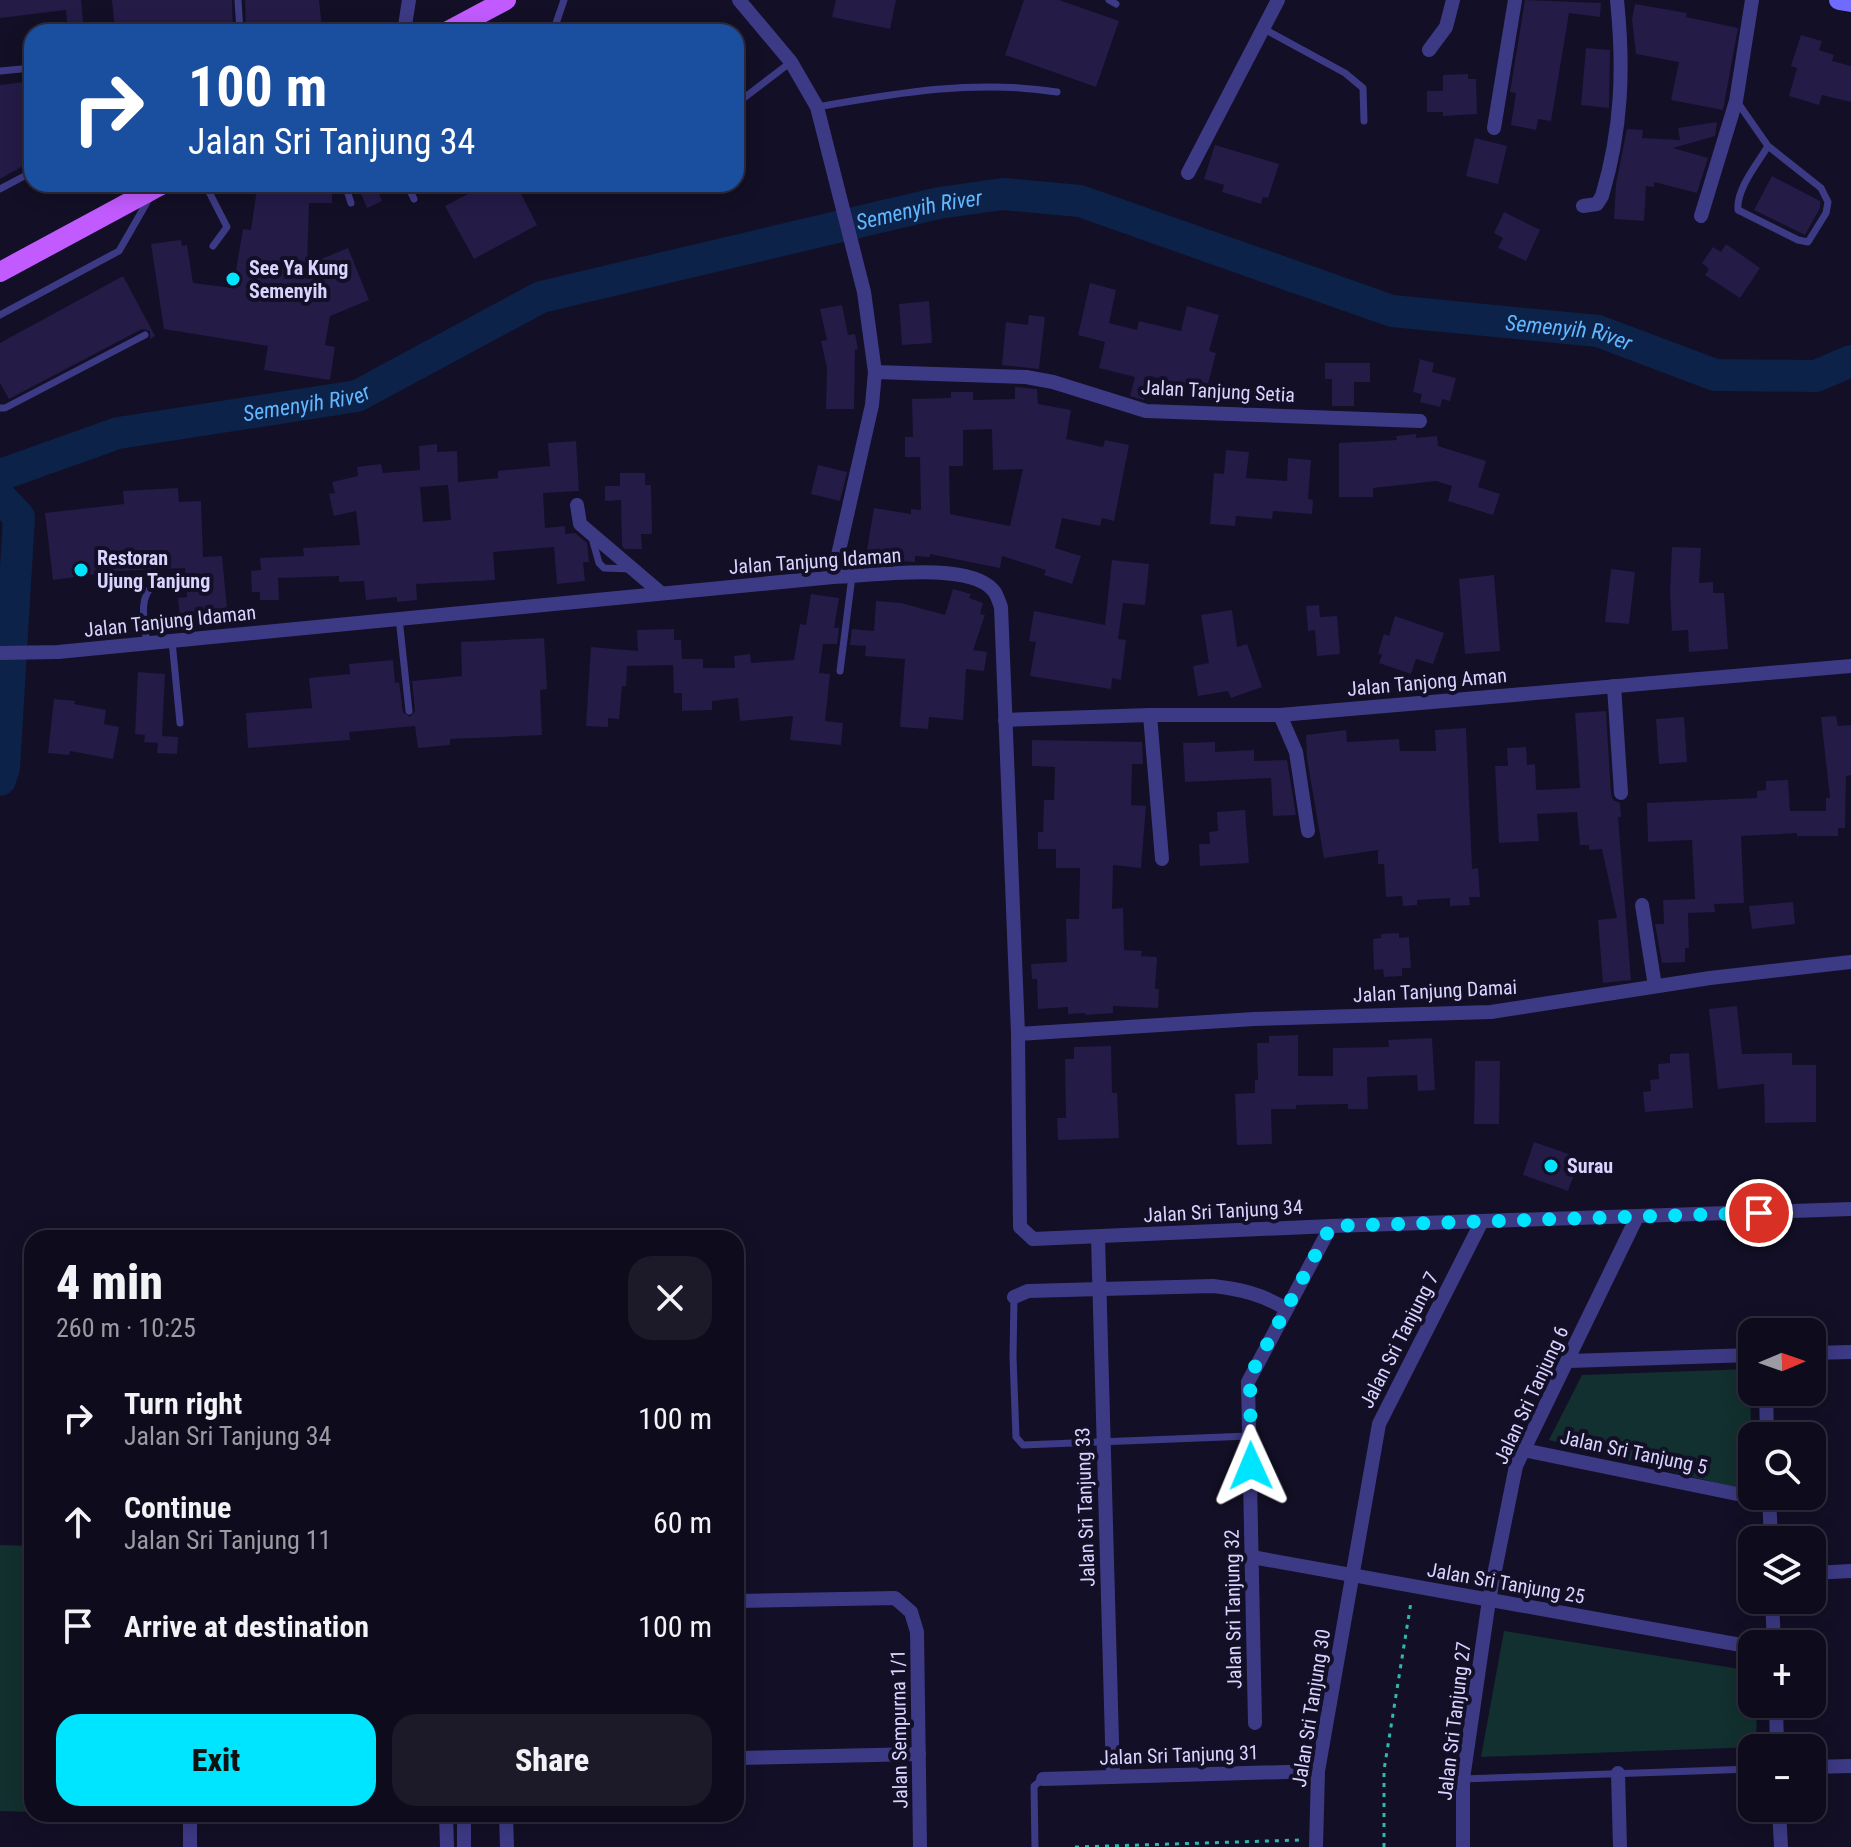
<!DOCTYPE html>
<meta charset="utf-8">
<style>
body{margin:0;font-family:"Roboto Condensed",sans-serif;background:#1c1929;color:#f1f3f6;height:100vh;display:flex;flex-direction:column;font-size:30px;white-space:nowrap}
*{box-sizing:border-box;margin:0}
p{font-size:26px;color:#9b9ba3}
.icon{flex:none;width:44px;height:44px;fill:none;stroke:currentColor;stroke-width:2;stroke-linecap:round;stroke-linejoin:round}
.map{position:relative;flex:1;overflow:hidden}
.details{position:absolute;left:24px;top:1230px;width:720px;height:592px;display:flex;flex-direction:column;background:#0e0b1c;border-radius:24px;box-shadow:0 4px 20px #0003,0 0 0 2px #2e2b3b}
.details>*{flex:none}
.guide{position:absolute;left:24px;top:24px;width:720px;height:168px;border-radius:24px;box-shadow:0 4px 20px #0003,0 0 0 2px #2e2b3b;background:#1a4fa0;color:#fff;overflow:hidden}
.needle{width:52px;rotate:88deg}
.buttons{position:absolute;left:1738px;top:1318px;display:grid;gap:16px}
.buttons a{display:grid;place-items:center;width:88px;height:88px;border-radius:16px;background:#0e0b1c;box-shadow:0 4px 20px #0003,0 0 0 2px #2e2b3b;font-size:40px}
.pin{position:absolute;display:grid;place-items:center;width:68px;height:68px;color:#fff;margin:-34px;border:4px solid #fff;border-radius:50%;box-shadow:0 2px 8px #0007}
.me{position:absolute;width:88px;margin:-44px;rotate:359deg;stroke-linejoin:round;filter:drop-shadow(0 0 6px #0008)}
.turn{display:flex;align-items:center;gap:28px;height:168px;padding:0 32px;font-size:36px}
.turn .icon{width:104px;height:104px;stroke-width:2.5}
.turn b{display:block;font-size:56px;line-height:68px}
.round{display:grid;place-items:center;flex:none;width:84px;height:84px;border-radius:24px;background:#1c1929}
.summary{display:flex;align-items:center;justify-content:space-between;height:136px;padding:0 32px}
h1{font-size:48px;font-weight:800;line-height:60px}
.button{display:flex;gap:16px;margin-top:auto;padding:16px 32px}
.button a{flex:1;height:92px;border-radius:24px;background:#00e5ff;color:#111;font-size:32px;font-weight:800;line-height:92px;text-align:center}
.button a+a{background:#1c1929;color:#f1f3f6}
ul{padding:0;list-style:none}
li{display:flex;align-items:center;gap:24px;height:104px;padding:0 32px}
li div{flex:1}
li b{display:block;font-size:30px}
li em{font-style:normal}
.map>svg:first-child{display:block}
</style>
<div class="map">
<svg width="1851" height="1847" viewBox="0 0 1851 1847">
<rect width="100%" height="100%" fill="#130f26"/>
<g fill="#12302f">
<polygon points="1750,1369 1752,1492 1549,1440 1582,1375"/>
<polygon points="0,1545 32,1546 32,1812 0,1811"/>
<polygon points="1504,1631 1752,1671 1752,1704 1757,1704 1756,1747 1481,1757"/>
</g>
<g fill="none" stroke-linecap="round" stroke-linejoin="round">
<g stroke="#0c2248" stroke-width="32">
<path id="s1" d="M 0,475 L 118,433 L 357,396 L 541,297 L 939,203 L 1003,194 L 1080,201 L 1392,311 L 1598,331 L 1715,375 L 1816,376 L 1851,361"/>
<polyline points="0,497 19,517 4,768 0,780"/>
</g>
</g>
<g fill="#241b47" fill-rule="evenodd">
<polygon points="0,0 81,0 84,32 68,32 66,10 0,18"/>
<polygon points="112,0 232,0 233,32 115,32"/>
<polygon points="245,0 319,0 322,28 289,32 246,32"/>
<polygon points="836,0 896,0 890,29 832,17"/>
<polygon points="1024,0 1059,0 1119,21 1096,87 1005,55"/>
<polygon points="1525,0 1601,3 1600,17 1569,13 1551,121 1538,119 1536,130 1511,125 1516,93 1510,92"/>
<polygon points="1635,4 1687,13 1686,17 1738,28 1723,110 1671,100 1679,62 1636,54 1632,20"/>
<polygon points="1801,35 1822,41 1819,50 1834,55 1832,61 1851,66 1851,102 1822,95 1819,105 1789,96 1797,68 1791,66"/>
<polygon points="1586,48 1610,50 1609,108 1581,105"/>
<polygon points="1468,74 1468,79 1476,79 1477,114 1443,116 1443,112 1427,112 1427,91 1443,91 1443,75"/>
<polygon points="32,81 32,161 0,179 0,85"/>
<polygon points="1717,122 1715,136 1673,148 1708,158 1697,193 1654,182 1654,187 1646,186 1644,221 1614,219 1616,184 1627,129 1643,130 1642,138 1680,140 1678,128"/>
<polygon points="1475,138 1507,146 1498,184 1466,176"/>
<polygon points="1215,145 1279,164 1268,198 1263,197 1261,204 1222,192 1224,185 1204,179"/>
<polygon points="1772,176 1820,201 1820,208 1805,235 1754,210"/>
<polygon points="265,184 332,184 332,203 309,203 307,265 348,248 369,300 330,316 325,345 335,347 330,380 264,370 268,346 164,329 151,244 181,240 182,246 187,245 193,283 233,288 243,229 251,230 257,188"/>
<polygon points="357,184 375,184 382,201 367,208"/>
<polygon points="487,184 516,184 537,225 474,259 445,206"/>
<polygon points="1504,212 1540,230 1526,261 1498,248 1503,238 1494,233"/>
<polygon points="1726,244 1760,268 1740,298 1705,275 1709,269 1702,263 1713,247 1721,252"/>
<polygon points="123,276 155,336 150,339 150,331 142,329 9,399 0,383 0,343"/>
<polygon points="1090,283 1116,290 1109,323 1137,330 1139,321 1181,331 1187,306 1219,315 1209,351 1216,353 1208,384 1194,380 1192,387 1150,376 1144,400 1130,396 1135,377 1099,368 1105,342 1078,335"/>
<polygon points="929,301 932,343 902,345 899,304"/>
<polygon points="842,305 848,335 855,334 858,349 855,350 854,409 826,409 827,368 821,341 827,340 820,309"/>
<polygon points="1029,315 1045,317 1039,369 1002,365 1006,322 1028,325"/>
<polygon points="1420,359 1434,363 1432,372 1456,378 1450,401 1442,399 1440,407 1420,402 1422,394 1413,392"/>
<polygon points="1325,363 1370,363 1370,382 1354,382 1354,406 1332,406 1332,379 1325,379"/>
<path d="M 1015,387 L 1037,389 L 1038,404 L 1071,410 L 1066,439 L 1103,447 L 1105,440 L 1129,445 L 1114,521 L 1102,518 L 1100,526 L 1062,518 L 1055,548 L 1081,556 L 1072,584 L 1044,575 L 1046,570 L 1002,556 L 1000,568 L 930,554 L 930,557 L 915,556 L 915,562 L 898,561 L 898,555 L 867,550 L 874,508 L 911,514 L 911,509 L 921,510 L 920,457 L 905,457 L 905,437 L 913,437 L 912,399 L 951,398 L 951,392 L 973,392 L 973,400 L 1015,399 ZM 992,429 L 993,470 L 1023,469 L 1010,526 L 950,514 L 949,466 L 963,466 L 963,430 Z"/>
<polygon points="1416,434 1416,438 1437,436 1438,446 1486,461 1478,487 1500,494 1493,515 1448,501 1452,486 1436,481 1373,488 1373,497 1339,497 1339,443 1397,440 1396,436"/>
<path d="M 576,441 L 579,491 L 543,493 L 545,528 L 565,526 L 565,534 L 575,533 L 587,543 L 589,562 L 583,562 L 585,581 L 557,584 L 554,547 L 493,552 L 495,580 L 416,584 L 417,600 L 397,602 L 397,597 L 366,600 L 364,581 L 339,582 L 339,576 L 278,578 L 279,600 L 260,600 L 260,592 L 252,592 L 251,571 L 261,570 L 260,558 L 304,556 L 303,548 L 360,545 L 356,511 L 334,516 L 329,494 L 335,493 L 332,482 L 358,476 L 357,467 L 381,464 L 383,473 L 420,470 L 419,446 L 437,444 L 437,452 L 457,451 L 458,482 L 498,478 L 498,471 L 550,466 L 548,443 ZM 448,485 L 451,520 L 423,522 L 420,487 Z"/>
<polygon points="1226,450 1249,452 1246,478 1287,481 1288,458 1311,460 1308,499 1313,500 1312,514 1273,511 1272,519 1236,516 1235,526 1210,524 1214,473 1224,474"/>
<polygon points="818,465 847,472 840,501 811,494"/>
<polygon points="620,473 645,473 645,485 651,485 652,534 641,534 642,549 625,549 622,546 621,500 605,501 605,486 620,486"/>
<polygon points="178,488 179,502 201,501 203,557 222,556 228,619 192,623 192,617 180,618 178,598 187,597 185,568 118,571 53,580 45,513 124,504 123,491"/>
<polygon points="1672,547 1701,548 1699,583 1713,582 1713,593 1724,593 1728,649 1689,652 1688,630 1672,631 1670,591"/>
<polygon points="1112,560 1149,564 1145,605 1123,603 1118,639 1126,640 1121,680 1112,678 1111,689 1030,676 1036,642 1029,641 1034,611 1105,625"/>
<polygon points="1611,569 1635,572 1629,624 1605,622"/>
<polygon points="1494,575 1500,651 1465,654 1459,579"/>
<polygon points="953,589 971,594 969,598 983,603 980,614 985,615 973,650 987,652 984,671 966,669 963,720 929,717 928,729 900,727 905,659 865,656 866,646 850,645 852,629 874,631 876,601 901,603 945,615"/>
<polygon points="811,594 839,598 834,628 839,628 837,644 823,644 819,673 830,674 825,721 843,723 841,745 790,740 793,716 740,721 738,698 712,701 712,710 682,711 682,693 674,693 673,665 627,666 626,686 622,686 619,719 608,718 608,727 586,726 591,647 638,651 637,630 674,629 674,640 681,640 682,659 703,659 703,668 735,668 734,656 750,654 751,663 794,660 800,624 806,625"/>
<polygon points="1319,605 1320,617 1337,616 1340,654 1317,656 1315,630 1308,631 1306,606"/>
<polygon points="1232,610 1237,647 1247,644 1262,687 1231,698 1228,691 1198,696 1193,666 1209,663 1201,615"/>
<polygon points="1395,616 1444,633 1433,664 1416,659 1411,674 1379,663 1382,655 1378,653 1384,634 1389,636"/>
<polygon points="544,638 547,689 540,690 542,735 450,739 450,745 418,748 415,726 349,732 350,740 248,748 246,713 312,708 309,678 350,674 349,664 393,660 395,683 399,682 403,712 410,717 415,711 412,681 462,676 461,642"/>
<polygon points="138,672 165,674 162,736 178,737 177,754 157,753 158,743 144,742 145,735 135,734"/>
<polygon points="54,699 75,701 74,704 106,710 104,724 119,727 113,759 70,751 69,755 48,753"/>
<polygon points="1606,711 1611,794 1613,800 1620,803 1621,817 1618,817 1631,980 1603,983 1598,920 1617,918 1602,849 1589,850 1589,845 1580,845 1577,812 1537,814 1539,841 1499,843 1495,766 1508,766 1507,748 1526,747 1527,765 1535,764 1536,790 1580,788 1575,713"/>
<polygon points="1836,716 1838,726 1851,725 1851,775 1846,776 1845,828 1838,828 1838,836 1797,836 1797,833 1741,836 1744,903 1714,904 1715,912 1688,913 1689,948 1685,948 1685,962 1662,963 1655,924 1664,924 1663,900 1695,899 1692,840 1648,842 1647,803 1757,798 1757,791 1766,790 1766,781 1788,780 1790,811 1826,811 1826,798 1830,798 1821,717"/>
<polygon points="1684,717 1687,762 1659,764 1656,719"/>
<polygon points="1466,728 1472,869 1478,868 1480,897 1469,897 1470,905 1450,906 1450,898 1417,900 1417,905 1403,906 1402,896 1386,897 1384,864 1378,864 1378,850 1324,858 1307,759 1306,735 1346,730 1347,742 1399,739 1400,751 1436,751 1435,730"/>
<polygon points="1032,740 1142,742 1143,764 1132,764 1131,805 1146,806 1141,868 1113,865 1112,909 1123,908 1124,950 1142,951 1141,956 1157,957 1155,989 1159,989 1158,1008 1113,1006 1113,1013 1085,1015 1085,1013 1068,1014 1068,1007 1038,1009 1037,979 1032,979 1031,964 1067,962 1066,919 1079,919 1080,868 1056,868 1056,849 1038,849 1038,832 1043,832 1044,800 1054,800 1055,767 1032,766"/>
<polygon points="1215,742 1215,752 1254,750 1254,761 1287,760 1296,815 1273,816 1271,778 1185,782 1183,743"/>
<polygon points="1245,810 1249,863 1200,866 1199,844 1210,844 1209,832 1218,831 1217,812"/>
<polygon points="1793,902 1795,924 1752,929 1749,906"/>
<polygon points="1399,933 1399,938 1409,937 1411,968 1402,968 1402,976 1384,977 1383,969 1374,970 1373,939 1381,938 1381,934"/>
<polygon points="1737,1006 1742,1054 1792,1053 1792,1065 1816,1065 1816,1122 1765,1123 1764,1084 1718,1089 1709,1009"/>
<polygon points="1298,1035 1298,1076 1333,1076 1333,1048 1389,1047 1388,1040 1432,1038 1435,1090 1418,1091 1417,1075 1367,1077 1368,1109 1348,1109 1348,1104 1296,1105 1296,1109 1271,1109 1272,1144 1237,1145 1235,1094 1255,1093 1255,1080 1258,1080 1257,1043 1269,1043 1269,1036"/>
<polygon points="1111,1046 1112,1093 1117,1093 1119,1138 1058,1140 1057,1118 1066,1118 1065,1059 1074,1059 1074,1047"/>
<polygon points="1689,1053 1693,1108 1645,1112 1643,1092 1651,1091 1650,1080 1659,1079 1658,1064 1670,1063 1670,1054"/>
<polygon points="1475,1061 1500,1061 1499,1124 1474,1124"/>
<polygon points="1534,1142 1580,1158 1568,1191 1523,1175"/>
</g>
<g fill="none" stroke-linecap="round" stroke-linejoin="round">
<g stroke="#2fb8b0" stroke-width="3" stroke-dasharray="4 6" stroke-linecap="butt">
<polyline points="1075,1847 1300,1840"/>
<polyline points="1384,1847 1384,1770 1411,1602"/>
</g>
<g stroke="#3d3a85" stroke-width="7">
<polyline points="238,0 240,32"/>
<polyline points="1109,0 1116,4"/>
<polyline points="1264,29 1345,73 1363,88 1364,121"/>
<polyline points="553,32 564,0"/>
<polyline points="0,71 32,68"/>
<path d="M 1738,103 L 1768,146 L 1821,188 L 1828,202 L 1826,213 L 1808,242 L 1798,240 L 1738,210 C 1736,189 1758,163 1768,146"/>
<polyline points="736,104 791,62"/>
<path d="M 817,107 C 897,93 976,79 1057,92"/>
<polyline points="205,184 227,227 213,246"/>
<polyline points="345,184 351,203"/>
<polyline points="407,184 414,199"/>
<polyline points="0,189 32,172"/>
<polyline points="0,315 119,251 150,197"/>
<polyline points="0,408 5,408 145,335"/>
<polyline points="592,538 599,563 604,568 631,569"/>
<polyline points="399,618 409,711"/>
<polyline points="172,641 180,723"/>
<path d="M 147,643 C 145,626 137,597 154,585 C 160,581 173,580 180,579"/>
<polyline points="840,671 852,576"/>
<polyline points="1014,1297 1013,1357 1016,1437 1023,1445 1249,1436"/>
<polyline points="1463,1779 1752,1769"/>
<polyline points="1035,1847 1034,1786 1043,1779"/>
</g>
<g stroke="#3d3a85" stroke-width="14">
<polyline points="739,0 791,62 817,107 864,292 875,372 872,405 833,577"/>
<polyline points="404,32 409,0"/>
<polyline points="1429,50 1446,27 1453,0"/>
<polyline points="1494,128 1515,0"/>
<polyline points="1188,173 1278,0"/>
<path d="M 1583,206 L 1597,204 L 1602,196 C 1622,129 1624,68 1617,0"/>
<polyline points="1701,216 1736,101 1752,0"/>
<polyline points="875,372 1026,377 1053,382 1146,411 1420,421"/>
<polyline points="577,505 580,524 661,593"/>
<path d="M 0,653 L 58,652 L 833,577 C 870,576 968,561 993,590 C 997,594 999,602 1001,607 L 1018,1034 L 1020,1227 L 1033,1239 L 1331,1226 L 1851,1209"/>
<polyline points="1614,686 1621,793"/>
<polyline points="1150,715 1162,859"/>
<polyline points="1280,715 1296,752 1308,831"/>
<polyline points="1005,720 1150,715 1280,715 1851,666"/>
<polyline points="1642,905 1655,986"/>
<polyline points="1018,1034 1254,1019 1491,1012 1710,978 1851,962"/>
<polyline points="1098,1237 1113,1777"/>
<path d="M 1014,1297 L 1028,1291 L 1213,1286 C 1240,1289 1262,1294 1286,1309"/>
<polyline points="1812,1353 1851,1352"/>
<polyline points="1569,1361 1752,1355"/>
<polyline points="1766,1392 1767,1436"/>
<polyline points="1524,1450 1737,1494"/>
<polyline points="1769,1496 1771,1540"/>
<polyline points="1252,1557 1752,1647"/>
<polyline points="1812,1573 1851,1571"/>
<polyline points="1772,1600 1774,1644"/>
<polyline points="736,1601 895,1598 911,1612 917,1632 920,1847"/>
<polyline points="1776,1704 1777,1748"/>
<polyline points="1255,1723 1248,1382 1331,1226"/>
<polyline points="736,1758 919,1754"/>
<polyline points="1812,1767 1851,1766"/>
<polyline points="1618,1773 1620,1847"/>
<polyline points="1043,1779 1318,1771"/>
<polyline points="1779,1808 1781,1847"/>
<polyline points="190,1814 190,1847"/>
<polyline points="446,1814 447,1847"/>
<polyline points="464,1814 464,1847"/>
<polyline points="506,1814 507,1847"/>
<polyline points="1316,1847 1318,1771 1379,1424 1481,1223"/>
<polyline points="1463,1847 1463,1779 1489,1600 1516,1466 1637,1217"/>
</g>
<polyline stroke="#6f6bff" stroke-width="20" points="1839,0 1851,2"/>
<g stroke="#c25bff" stroke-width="20">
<polyline points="446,32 506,0"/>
<polyline points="0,272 163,184"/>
</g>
</g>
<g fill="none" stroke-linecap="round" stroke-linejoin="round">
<polyline stroke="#00e5ff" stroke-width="14" stroke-dasharray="0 25.2" points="1251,1466 1250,1376 1331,1226 1759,1213"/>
</g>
<g fill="#00e5ff" stroke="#130f26" stroke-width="3">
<circle cx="233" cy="279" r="8"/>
<circle cx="81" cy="570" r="8"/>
<circle cx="1551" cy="1166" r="8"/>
</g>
<g text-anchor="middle" stroke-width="8" stroke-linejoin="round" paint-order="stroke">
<g font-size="20" font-weight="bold" fill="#d9d4ff" stroke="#130f26" text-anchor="start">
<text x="249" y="275">See Ya Kung<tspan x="249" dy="23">Semenyih</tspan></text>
<text x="97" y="565">Restoran<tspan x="97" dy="23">Ujung Tanjung</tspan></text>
<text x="1567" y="1173">Surau</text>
</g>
<g font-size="20" fill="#d9d4ff" stroke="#130f26">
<text transform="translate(1218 391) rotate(3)" y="7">Jalan Tanjung Setia</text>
<text transform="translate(815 561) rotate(-4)" y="7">Jalan Tanjung Idaman</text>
<text transform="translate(170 621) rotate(-6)" y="7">Jalan Tanjung Idaman</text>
<text transform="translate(1427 682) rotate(-5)" y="7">Jalan Tanjong Aman</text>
<text transform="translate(1435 991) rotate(-3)" y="7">Jalan Tanjung Damai</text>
<text transform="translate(1223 1211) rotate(-3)" y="7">Jalan Sri Tanjung 34</text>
<text transform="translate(1399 1340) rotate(-63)" y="7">Jalan Sri Tanjung 7</text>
<text transform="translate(1531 1395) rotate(-65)" y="7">Jalan Sri Tanjung 6</text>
<text transform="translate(1634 1452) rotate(12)" y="7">Jalan Sri Tanjung 5</text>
<text transform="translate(1085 1507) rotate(-92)" y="7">Jalan Sri Tanjung 33</text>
<text transform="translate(1506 1583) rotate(10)" y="7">Jalan Sri Tanjung 25</text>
<text transform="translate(1233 1609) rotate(-91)" y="7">Jalan Sri Tanjung 32</text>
<text transform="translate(1311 1708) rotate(-81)" y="7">Jalan Sri Tanjung 30</text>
<text transform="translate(1454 1721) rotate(-83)" y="7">Jalan Sri Tanjung 27</text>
<text transform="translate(899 1729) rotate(-91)" y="7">Jalan Sempurna 1/1</text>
<text transform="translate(1179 1755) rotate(-2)" y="7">Jalan Sri Tanjung 31</text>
</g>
<g font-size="22" font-style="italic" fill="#62b6ff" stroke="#130f26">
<text dy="8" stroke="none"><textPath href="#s1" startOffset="964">Semenyih River</textPath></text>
<text dy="8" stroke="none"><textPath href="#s1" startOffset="1636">Semenyih River</textPath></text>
<text dy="8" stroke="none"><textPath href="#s1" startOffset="316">Semenyih River</textPath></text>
</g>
</g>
</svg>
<div class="buttons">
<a><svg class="needle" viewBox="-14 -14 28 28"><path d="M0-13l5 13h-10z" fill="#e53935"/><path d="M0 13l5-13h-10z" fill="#9b9ba3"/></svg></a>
<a><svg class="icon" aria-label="search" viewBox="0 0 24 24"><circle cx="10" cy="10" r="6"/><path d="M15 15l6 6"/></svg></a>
<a><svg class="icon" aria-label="layers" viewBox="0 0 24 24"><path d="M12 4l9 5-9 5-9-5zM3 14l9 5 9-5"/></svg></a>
<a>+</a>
<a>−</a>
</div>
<div class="pin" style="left:1759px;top:1213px;background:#d93025"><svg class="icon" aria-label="arrive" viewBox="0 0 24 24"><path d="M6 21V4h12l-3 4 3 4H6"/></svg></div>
<svg class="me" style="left:1251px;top:1466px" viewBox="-20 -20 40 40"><path d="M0-17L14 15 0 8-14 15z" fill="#00e5ff" stroke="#fff" stroke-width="4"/></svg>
<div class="guide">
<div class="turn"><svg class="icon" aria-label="right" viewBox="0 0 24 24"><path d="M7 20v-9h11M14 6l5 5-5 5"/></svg><div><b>100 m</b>Jalan Sri Tanjung 34</div></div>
</div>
<section class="details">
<div class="summary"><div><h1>4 min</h1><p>260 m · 10:25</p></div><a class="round"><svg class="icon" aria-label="close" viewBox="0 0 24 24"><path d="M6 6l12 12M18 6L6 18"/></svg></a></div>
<ul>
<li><svg class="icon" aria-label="right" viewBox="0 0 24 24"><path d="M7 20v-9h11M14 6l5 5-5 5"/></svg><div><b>Turn right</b><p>Jalan Sri Tanjung 34</p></div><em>100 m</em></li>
<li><svg class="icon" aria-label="ahead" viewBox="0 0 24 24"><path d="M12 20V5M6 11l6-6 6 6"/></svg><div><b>Continue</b><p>Jalan Sri Tanjung 11</p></div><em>60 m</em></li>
<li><svg class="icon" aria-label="arrive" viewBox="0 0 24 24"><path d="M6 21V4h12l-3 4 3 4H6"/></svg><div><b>Arrive at destination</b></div><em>100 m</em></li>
</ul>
<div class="button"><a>Exit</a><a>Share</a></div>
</section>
</div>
